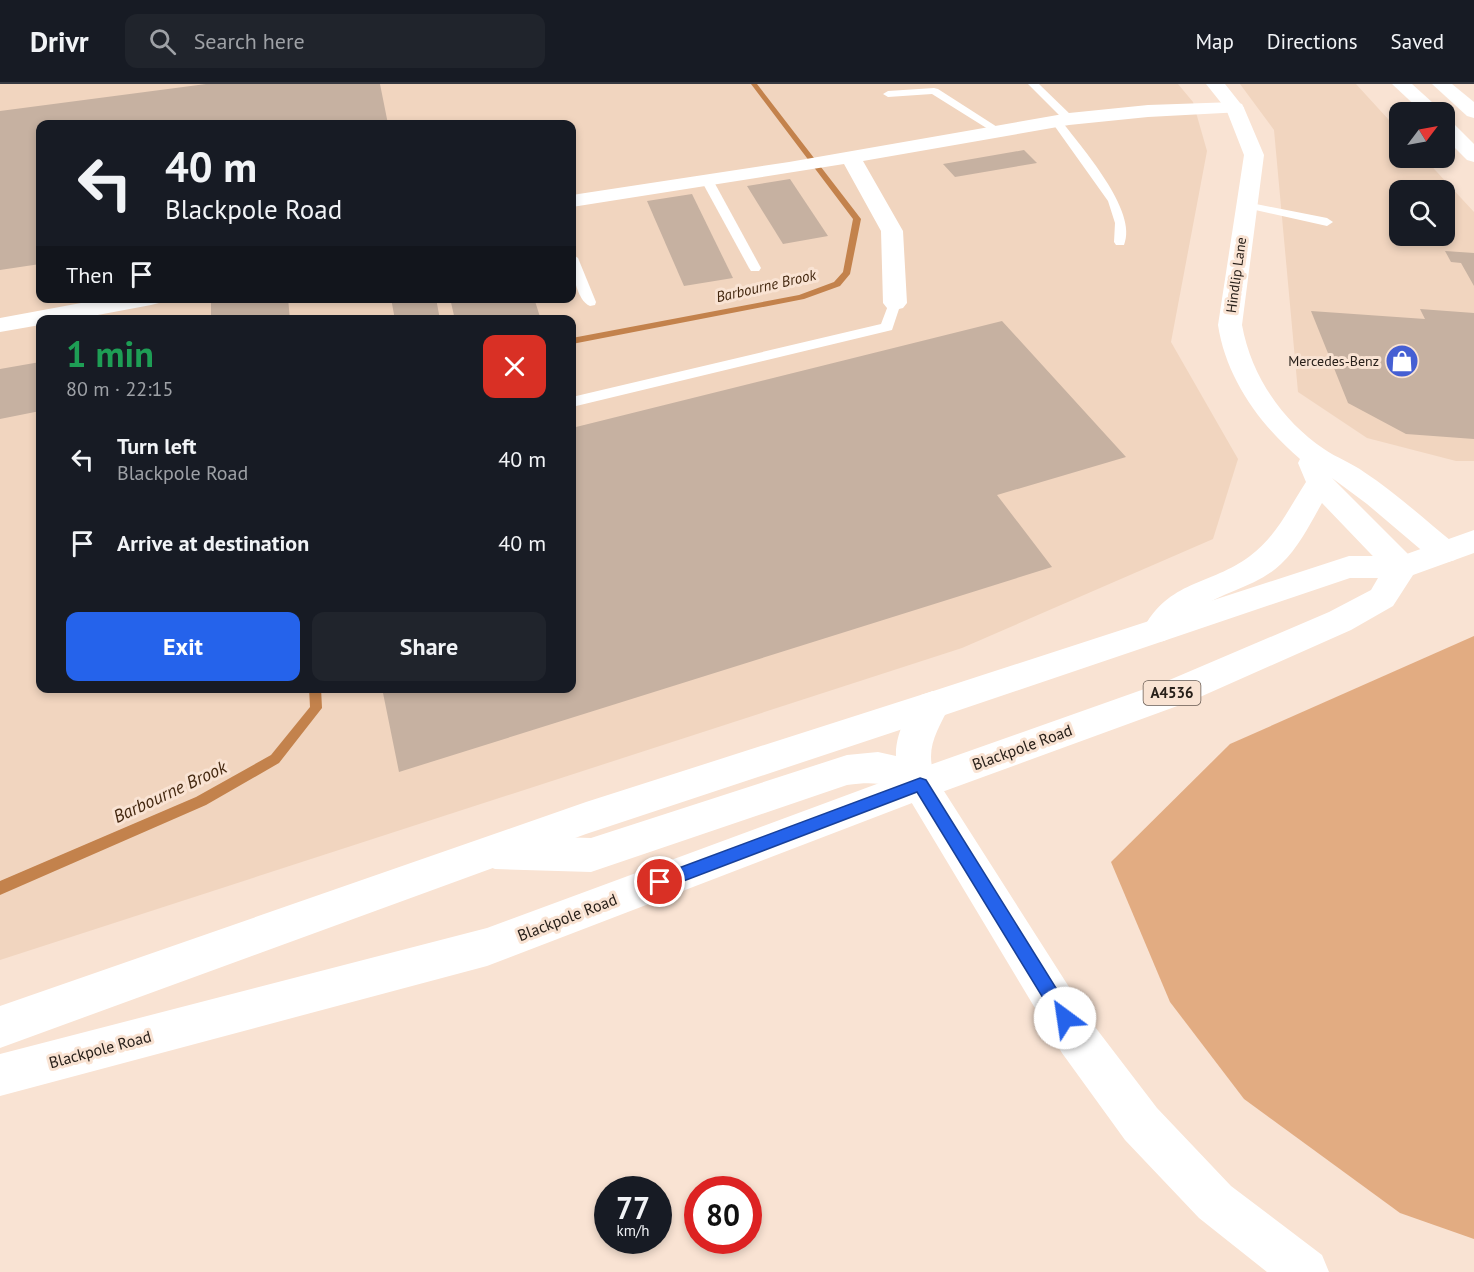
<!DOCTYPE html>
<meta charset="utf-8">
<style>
body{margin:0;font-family:"PT Sans",sans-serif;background:#20242c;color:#f1f3f6;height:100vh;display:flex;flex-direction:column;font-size:22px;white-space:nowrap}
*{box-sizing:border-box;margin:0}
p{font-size:20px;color:#9ea1a6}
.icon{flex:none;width:33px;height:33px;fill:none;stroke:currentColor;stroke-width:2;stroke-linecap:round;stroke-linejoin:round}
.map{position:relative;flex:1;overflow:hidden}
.side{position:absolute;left:36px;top:231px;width:540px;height:378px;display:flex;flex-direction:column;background:#171b24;border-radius:12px;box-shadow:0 3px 9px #0003}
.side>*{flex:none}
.top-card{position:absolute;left:36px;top:36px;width:540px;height:183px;border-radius:12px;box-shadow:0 3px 9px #0003;background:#171b24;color:#f1f3f6;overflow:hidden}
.needle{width:39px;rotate:58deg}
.buttons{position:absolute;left:1389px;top:18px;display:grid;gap:12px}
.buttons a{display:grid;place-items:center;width:66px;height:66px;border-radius:12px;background:#171b24;box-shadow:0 3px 9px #0003;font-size:30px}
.speed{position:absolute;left:594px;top:1092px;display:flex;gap:12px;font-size:30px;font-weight:700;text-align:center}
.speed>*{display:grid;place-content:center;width:78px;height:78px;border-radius:50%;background:#171b24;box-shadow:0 3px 9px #0003;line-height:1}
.speed small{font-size:15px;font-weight:400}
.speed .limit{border:9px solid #d22;background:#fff;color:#111}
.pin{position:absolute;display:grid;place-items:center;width:51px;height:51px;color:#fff;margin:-26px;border:3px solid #fff;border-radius:50%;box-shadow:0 2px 6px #0007}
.me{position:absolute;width:66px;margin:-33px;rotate:329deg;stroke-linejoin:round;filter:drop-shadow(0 0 4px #0008)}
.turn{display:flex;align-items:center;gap:21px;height:126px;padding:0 30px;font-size:27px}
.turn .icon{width:78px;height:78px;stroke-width:2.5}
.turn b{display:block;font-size:42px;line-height:51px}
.then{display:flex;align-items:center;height:57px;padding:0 30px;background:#0003;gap:12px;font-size:22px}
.round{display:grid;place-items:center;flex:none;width:63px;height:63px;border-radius:12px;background:#20242c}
.headline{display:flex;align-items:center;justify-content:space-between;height:102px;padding:0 30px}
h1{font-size:36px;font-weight:700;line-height:45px;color:#1e9e55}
.cta{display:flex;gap:12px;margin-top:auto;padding:12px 30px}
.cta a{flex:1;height:69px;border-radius:12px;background:#2563eb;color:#fff;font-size:24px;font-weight:700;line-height:69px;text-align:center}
.cta a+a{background:#20242c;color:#f1f3f6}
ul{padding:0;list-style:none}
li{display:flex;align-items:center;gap:18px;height:84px;padding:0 30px}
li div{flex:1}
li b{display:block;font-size:22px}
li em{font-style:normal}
header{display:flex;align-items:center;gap:36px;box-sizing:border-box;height:84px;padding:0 30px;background:#171b24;border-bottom:2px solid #363941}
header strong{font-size:28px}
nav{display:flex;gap:33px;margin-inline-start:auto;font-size:21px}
.search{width:420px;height:54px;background:#20242c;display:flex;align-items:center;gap:15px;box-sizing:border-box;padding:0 21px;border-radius:12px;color:#9ea1a6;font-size:22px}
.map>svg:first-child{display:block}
</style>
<header>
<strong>Drivr</strong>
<div class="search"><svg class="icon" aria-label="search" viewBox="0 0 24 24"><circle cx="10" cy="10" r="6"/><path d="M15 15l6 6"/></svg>Search here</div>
<nav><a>Map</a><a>Directions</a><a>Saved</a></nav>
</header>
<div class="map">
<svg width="1474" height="1188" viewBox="0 0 1474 1188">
<rect width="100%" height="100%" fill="#f9e3d3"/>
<g fill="#f1d5bf" fill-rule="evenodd">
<path d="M 0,0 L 1178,0 L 1193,18 L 1207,67 L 1171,258 L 1238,375 L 1213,455 L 962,564 L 0,876 ZM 40,40 L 572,40 L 572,214 L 40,214 ZM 40,236 L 572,236 L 572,604 L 40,604 Z"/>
<path d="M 1240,0 L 1356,0 L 1399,47 L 1400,74 L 1424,74 L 1474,128 L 1474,377 L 1456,377 L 1367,354 L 1298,308 L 1274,46 ZM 1400,106 L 1444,106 L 1444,152 L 1400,152 Z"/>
</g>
<polygon fill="#e2ac82" points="1474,552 1474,1155 1400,1129 1244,1015 1170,918 1111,778 1230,660"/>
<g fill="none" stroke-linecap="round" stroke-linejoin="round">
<g fill="#c3824c" fill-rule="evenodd">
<polygon points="751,0 757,0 861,135 850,190 840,202 804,215 572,260 572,254 799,211 834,198 843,188 853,135"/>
<polygon points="309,604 321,604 322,624 279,679 206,721 0,811 0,797 196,713 271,671 310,623"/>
</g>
</g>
<g fill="#c6b1a1">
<polygon points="206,0 380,0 388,40 40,40 40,180 0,186 0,27"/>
<polygon points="1024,66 1037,79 955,93 943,80"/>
<polygon points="790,95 828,152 783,160 747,102"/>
<polygon points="692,110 733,194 684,202 647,117"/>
<polygon points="1445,167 1474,169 1474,202 1461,179 1451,178"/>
<polygon points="236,214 288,214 290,236 211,236 211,219"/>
<polygon points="391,214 436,214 440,236 395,236"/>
<polygon points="450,214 534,214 541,236 455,236"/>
<polygon points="1420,225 1474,229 1474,355 1406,350 1348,319 1311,227 1425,235"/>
<polygon points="1002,237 1126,373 997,411 1052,483 399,688 382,604 572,604 572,344"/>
<polygon points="40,278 40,327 0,335 0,285"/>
</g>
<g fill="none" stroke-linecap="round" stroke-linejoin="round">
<g fill="#fff" fill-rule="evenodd">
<polygon points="1028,0 1039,0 1073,33 1073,37 1065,37"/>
<polygon points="934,4 938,5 1005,48 1004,50 996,50 932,10 888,13 883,10 888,7"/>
<path d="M 1056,34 L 1060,35 C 1080,62 1139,127 1124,161 L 1116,161 L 1114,158 L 1115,139 L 1108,117 L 1051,37 Z"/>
<polygon points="707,93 713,96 761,184 759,187 751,187 749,184 701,96"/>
<polygon points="1246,118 1327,134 1333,138 1327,142 1242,123 1242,119"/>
<path d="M 572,170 L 578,174 L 596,218 L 595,221 L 590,222 C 576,217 571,183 572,170 Z"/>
<polygon points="895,215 901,219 892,246 572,323 572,313 881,240 889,219"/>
</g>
<g fill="#fff" fill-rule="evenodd">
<polygon points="1235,18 1242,20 1244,24 1242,28 1148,33 1069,41 863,77 903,147 907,219 903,224 895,226 887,224 883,219 881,147 844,80 572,123 572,111 789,78 1069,29 1148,21"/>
<polygon points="108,214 162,214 159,219 151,221 71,236 40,236 40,241 0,248 0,234"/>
</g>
<path fill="#fff" fill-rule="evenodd" d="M 1206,0 L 1225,0 L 1244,24 L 1264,71 L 1242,241 C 1251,291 1282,337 1324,365 C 1337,374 1352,379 1364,388 C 1396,409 1425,436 1455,460 L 1459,468 L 1455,476 L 1444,479 L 1433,476 L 1367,420 L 1332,394 L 1413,475 L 1417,483 L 1413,491 L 1402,494 L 1391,491 L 1322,419 C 1310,440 1299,463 1281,480 C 1257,503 1223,507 1197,526 C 1177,539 1175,565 1147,556 L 1142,547 C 1169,495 1210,502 1250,472 C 1276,453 1289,424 1306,398 L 1298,379 L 1300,375 C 1260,341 1226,294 1218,241 L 1244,71 L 1226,25 Z"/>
<g fill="#fff" fill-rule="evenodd">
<polygon points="933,607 945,611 950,621 945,631 586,750 0,964 0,922 586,718"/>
<polygon points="920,684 933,689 938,700 933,711 487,882 0,1012 0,970 487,844"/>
</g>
<polygon fill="#fff" fill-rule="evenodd" points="1474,446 1474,469 1413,491 1393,522 1351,546 1191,617 920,716 907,711 902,700 907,689 1167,597 1329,528 1371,506 1378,494 1350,494 933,635 921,631 916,621 921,611 1349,472 1401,472"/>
<g fill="#fff" fill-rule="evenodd">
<polygon points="1392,0 1412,0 1443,28 1422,28"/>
<polygon points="1432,0 1452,0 1474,18 1474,34 1467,32"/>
<polygon points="1444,35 1451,37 1474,60 1474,78 1467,76 1444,53"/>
<path d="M 933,607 L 945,611 L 950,621 C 938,646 924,664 935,693 L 1092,939 L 1157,1024 L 1231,1102 L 1322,1171 L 1329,1188 L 1267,1188 L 1199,1134 L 1125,1056 L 1062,969 L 907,711 C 884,698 873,698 847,701 L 591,788 L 495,785 L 482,780 L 476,768 L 482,756 L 495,751 L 591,754 L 847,671 L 878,668 L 896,672 C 895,649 911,615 933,607 Z"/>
</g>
</g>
<polygon fill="#2563eb" stroke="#184099" stroke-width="1.5" points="920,694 926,696 1071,928 1073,934 1071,940 1065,943 1059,940 917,708 660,806 655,803 652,798 655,793 660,791"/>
<defs>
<g id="shop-disc" transform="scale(1.725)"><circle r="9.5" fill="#455fd3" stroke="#f9e3d3"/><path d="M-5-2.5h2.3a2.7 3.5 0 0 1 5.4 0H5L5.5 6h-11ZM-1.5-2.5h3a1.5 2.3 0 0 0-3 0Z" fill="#fff"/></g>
</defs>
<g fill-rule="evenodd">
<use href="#shop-disc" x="1402" y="277"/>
</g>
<g text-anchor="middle" stroke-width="6" stroke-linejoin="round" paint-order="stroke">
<g font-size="14" fill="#28201a" stroke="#f9e3d3">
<text transform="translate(1236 191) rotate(-82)" y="5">Hindlip Lane</text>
</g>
<g font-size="14" fill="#28201a" stroke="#f9e3d3" text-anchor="end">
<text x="1379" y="282">Mercedes-Benz</text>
</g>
<g font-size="15" font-style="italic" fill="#442810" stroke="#f9e3d3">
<text transform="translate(766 202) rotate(-13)" y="5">Barbourne Brook</text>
</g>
<rect fill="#f9e3d3" stroke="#675a52" stroke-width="1.5" x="1143.5" y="597" width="57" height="24" rx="4.5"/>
<g font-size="15" font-weight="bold" fill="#28201a">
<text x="1172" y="614">A4536</text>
</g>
<g font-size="16" fill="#28201a" stroke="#f9e3d3">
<text transform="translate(1022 663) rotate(-20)" y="6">Blackpole Road</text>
<text transform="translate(567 833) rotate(-21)" y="6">Blackpole Road</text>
<text transform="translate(100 965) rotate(-15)" y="6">Blackpole Road</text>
</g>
<g font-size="18" font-style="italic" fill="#442810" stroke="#f9e3d3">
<text transform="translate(170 708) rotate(-25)" y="6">Barbourne Brook</text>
</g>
</g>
</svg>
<div class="buttons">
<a><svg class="needle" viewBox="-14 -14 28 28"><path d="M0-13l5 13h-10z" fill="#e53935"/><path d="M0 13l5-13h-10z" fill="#9ea1a6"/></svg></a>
<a><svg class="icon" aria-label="search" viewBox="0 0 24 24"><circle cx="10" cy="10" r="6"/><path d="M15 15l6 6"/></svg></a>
</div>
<div class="speed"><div>77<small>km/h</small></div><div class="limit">80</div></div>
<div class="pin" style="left:660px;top:798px;background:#d93025"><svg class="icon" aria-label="arrive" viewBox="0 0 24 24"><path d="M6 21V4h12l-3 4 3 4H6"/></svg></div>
<svg class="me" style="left:1065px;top:934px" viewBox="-20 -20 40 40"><circle r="19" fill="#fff"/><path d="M0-13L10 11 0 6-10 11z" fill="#2563eb"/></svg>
<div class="top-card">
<div class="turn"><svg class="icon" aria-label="left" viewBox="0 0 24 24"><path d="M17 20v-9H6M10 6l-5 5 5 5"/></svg><div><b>40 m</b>Blackpole Road</div></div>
<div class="then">Then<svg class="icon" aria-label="arrive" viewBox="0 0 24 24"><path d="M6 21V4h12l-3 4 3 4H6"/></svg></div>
</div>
<section class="side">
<div class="headline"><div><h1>1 min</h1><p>80 m · 22:15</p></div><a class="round" style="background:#d93025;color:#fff"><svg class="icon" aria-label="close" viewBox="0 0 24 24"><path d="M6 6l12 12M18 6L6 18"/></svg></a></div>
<ul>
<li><svg class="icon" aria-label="left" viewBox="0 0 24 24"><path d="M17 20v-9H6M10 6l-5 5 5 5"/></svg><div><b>Turn left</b><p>Blackpole Road</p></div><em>40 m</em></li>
<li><svg class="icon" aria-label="arrive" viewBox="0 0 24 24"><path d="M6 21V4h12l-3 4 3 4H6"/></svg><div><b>Arrive at destination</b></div><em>40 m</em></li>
</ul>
<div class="cta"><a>Exit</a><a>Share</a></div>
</section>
</div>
